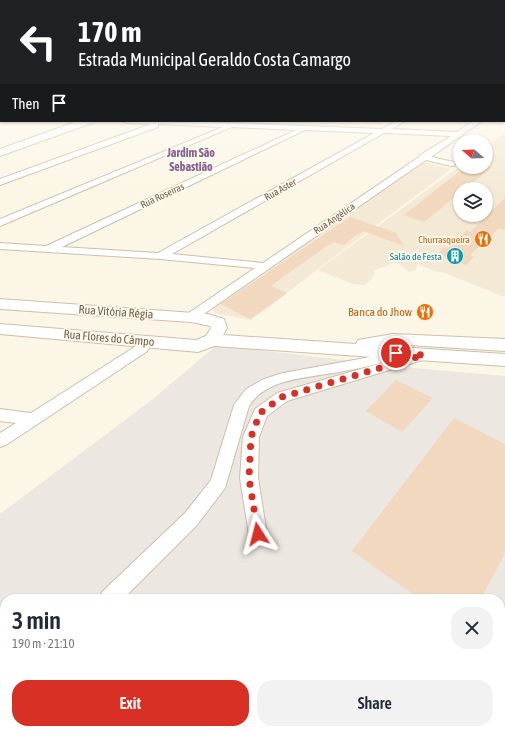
<!DOCTYPE html>
<meta charset="utf-8">
<style>
body{margin:0;font-family:"Asap Condensed",sans-serif;background:#f2f2f3;color:#1f2937;height:100vh;display:flex;flex-direction:column;font-size:15px;white-space:nowrap}
*{box-sizing:border-box;margin:0}
p{font-size:13px;color:#747a83}
.icon{flex:none;width:22px;height:22px;fill:none;stroke:currentColor;stroke-width:2;stroke-linecap:round;stroke-linejoin:round}
.map{position:relative;flex:1;overflow:hidden}
.drawer{position:absolute;left:0px;top:594px;width:505px;height:140px;display:flex;flex-direction:column;background:#fff;border-radius:16px 16px 0 0;box-shadow:0 1px 3px #0004}
.drawer>*{flex:none}
.top-card{position:absolute;left:0px;top:0px;width:505px;height:122px;box-shadow:0 1px 3px #0004;background:#202124;color:#fff;overflow:hidden}
.needle{width:26px;rotate:289deg}
.tools{position:absolute;left:453px;top:134px;display:grid;gap:8px}
.tools a{display:grid;place-items:center;width:40px;height:40px;border-radius:50%;background:#fff;box-shadow:0 1px 3px #0004;font-size:20px}
.pin{position:absolute;display:grid;place-items:center;width:34px;height:34px;color:#fff;margin:-17px;border:2px solid #fff;border-radius:50%;box-shadow:0 1px 4px #0007}
.me{position:absolute;width:44px;margin:-22px;rotate:351deg;stroke-linejoin:round;filter:drop-shadow(0 0 3px #0008)}
.turn{display:flex;align-items:center;gap:14px;height:84px;padding:0 12px;font-size:18px}
.turn .icon{width:52px;height:52px;stroke-width:2.5}
.turn b{display:block;font-size:28px;line-height:34px}
.then{display:flex;align-items:center;height:38px;padding:0 12px;background:#0003;gap:8px;font-size:15px}
.round{display:grid;place-items:center;flex:none;width:42px;height:42px;border-radius:16px;background:#f2f2f3}
.headline{display:flex;align-items:center;justify-content:space-between;height:68px;padding:0 12px}
h1{font-size:24px;font-weight:600;line-height:30px}
.button{display:flex;gap:8px;margin-top:auto;padding:8px 12px}
.button a{flex:1;height:46px;border-radius:16px;background:#d93025;color:#fff;font-size:16px;font-weight:600;line-height:46px;text-align:center}
.button a+a{background:#f2f2f3;color:#1f2937}
.map>svg:first-child{display:block}
</style>
<div class="map">
<svg width="505" height="734" viewBox="0 0 505 734">
<rect width="100%" height="100%" fill="#fcf6e6"/>
<g fill="#f4e9d5" fill-rule="evenodd">
<path d="M 505,133 L 505,297 L 442,272 L 437,272 L 417,264 L 416,270 L 409,272 L 396,262 L 373,271 L 375,274 L 371,280 L 364,285 L 353,284 L 318,270 L 460,166 L 486,167 L 486,147 ZM 460,189 L 486,189 L 486,215 L 460,215 Z"/>
<polygon points="422,163 428,163 451,169 306,278 272,305 252,319 250,320 214,313 213,309 222,300"/>
</g>
<path fill="#ece7e0" fill-rule="evenodd" d="M 217,345 L 402,367 L 505,376 L 505,734 L 0,734 L 0,514 L 153,399 ZM 5,599 L 500,599 L 500,729 L 5,729 Z"/>
<g fill="#f1d8be">
<polygon points="465,167 492,167 465,189 460,189 460,193 424,222 404,215"/>
<polygon points="505,198 505,230 499,228 470,255 474,257 466,265 437,254 445,247 448,248 467,230 470,232"/>
<polygon points="350,217 396,233 404,246 363,231 359,234 357,234 344,245 335,242 328,245 271,286 287,293 250,319 221,304"/>
<polygon points="396,380 433,398 402,432 366,411"/>
<polygon points="454,418 505,444 505,553 481,599 420,599 352,551"/>
</g>
<g fill="none" stroke-linecap="round" stroke-linejoin="round">
<g stroke="#cebfad" stroke-width="2">
<g id="minor">
<rect x="0" y="98" width="1" height="4"/>
<polygon points="504,100 505,100 504,105"/>
<path d="M 122,121 L 181,121 L 382,129 L 396,121 L 405,121 L 392,129 L 457,132 L 473,121 L 482,121 L 431,157 L 454,162 L 455,164 L 454,166 L 451,166 L 426,160 L 195,320 L 187,320 L 185,317 L 187,314 L 255,268 L 160,259 L 0,249 L 0,243 L 46,246 L 296,130 L 232,127 L 0,226 L 0,219 L 223,127 L 158,124 L 158,127 L 0,185 L 0,179 L 151,124 L 126,123 ZM 305,130 L 374,133 L 158,253 L 62,247 ZM 384,133 L 451,136 L 420,155 L 419,157 L 263,263 L 172,254 Z"/>
<polygon points="148,337 153,338 155,341 146,352 6,445 0,447 0,433 16,423 0,421 0,409 31,413 136,346 143,338"/>
<path d="M 396,349 L 401,350 L 403,353 C 399,359 390,360 384,362 C 367,367 350,370 333,373 C 304,378 266,379 249,406 L 225,488 L 197,525 L 123,599 L 99,599 L 102,592 L 185,513 L 211,480 L 234,405 L 246,389 L 264,379 L 283,373 L 365,358 Z"/>
<polygon points="424,351 429,352 431,355 429,358 287,401 267,416 259,437 258,478 267,535 265,541 258,543 251,541 249,535 240,478 243,437 255,409 277,393"/>
<polygon points="5,689 5,716 0,718 0,691"/>
</g>
</g>
<g stroke="#cebfad" stroke-width="2">
<polygon id="tertiary" points="0,299 208,314 224,319 227,328 223,335 356,344 358,340 393,334 505,339 505,351 393,344 383,346 505,354 505,366 214,346 198,352 0,334 0,324 196,340 206,336 211,328 210,326 191,322 0,309"/>
</g>
<g stroke="#d1c0aa" stroke-width="2">
<polygon id="secondary" points="78,121 93,121 92,123 0,156 0,149"/>
</g>
<use href="#minor" fill="#fff" fill-rule="evenodd"/>
<use href="#tertiary" fill="#fff" fill-rule="evenodd"/>
<use href="#secondary" fill="#fff" fill-rule="evenodd"/>
</g>
<linearGradient id="sky" x2="0" y2="1"><stop stop-color="#96c4e7"/><stop offset="0.46" stop-color="#fefbf4"/><stop offset="1" stop-color="#fefbf4" stop-opacity="0"/></linearGradient>
<rect width="505" height="189" fill="url(#sky)"/>
<g fill="none" stroke-linecap="round" stroke-linejoin="round">
<polyline stroke="#d93025" stroke-width="7" stroke-dasharray="0 12.6" points="258,534 249,478 251,437 260,413 282,397 424,355 396,353"/>
</g>
<defs>
<g id="restaurant-disc" transform="scale(0.9)"><circle r="9.5" fill="#e8710a" stroke="#fffaed"/><path d="M-5-6h1v4h1v-4h1v4h1v-4h1v5L-1.5 .5V6h-2V.5L-5-1ZM5-6V6H3V1.5H1.5Q1.5-4 5-6Z" fill="#fff"/></g>
<g id="building-disc" transform="scale(0.9)"><circle r="9.5" fill="#0f9aa8" stroke="#fffaed"/><path d="M-4-6H4V6H1V3H-1V6H-4ZM-2.5-4.3h1.7v1.8h-1.7ZM.8-4.3h1.7v1.8H.8ZM-2.5-1h1.7V.8h-1.7ZM.8-1h1.7V.8H.8Z" fill="#fff"/></g>
</defs>
<g fill-rule="evenodd">
<use href="#restaurant-disc" x="483" y="239"/>
<use href="#building-disc" x="455" y="256"/>
<use href="#restaurant-disc" x="425" y="312"/>
</g>
<g text-anchor="middle" stroke-width="3.5" stroke-linejoin="round" paint-order="stroke">
<g font-size="10" fill="#765f4b" stroke="#fffaed">
<text transform="translate(280 189) rotate(-29)" y="4">Rua Aster</text>
<text transform="translate(162 195) rotate(-25)" y="4">Rua Roseiras</text>
<text transform="translate(334 218) rotate(-34)" y="4">Rua Angélica</text>
</g>
<g font-size="10" fill="#c56008" stroke="#fffaed" text-anchor="end">
<text x="470" y="243">Churrasqueira</text>
</g>
<g font-size="10" fill="#0d838f" stroke="#fffaed" text-anchor="end">
<text x="442" y="260">Salão de Festa</text>
</g>
<g font-size="12" font-weight="bold" fill="#876392" stroke="#fffaed">
<text x="191" y="157">Jardim São<tspan x="191" dy="14">Sebastião</tspan></text>
</g>
<g font-size="12" fill="#765f4b" stroke="#fffaed">
<text transform="translate(116 312) rotate(4)" y="4">Rua Vitória Régia</text>
<text transform="translate(109 338) rotate(5)" y="4">Rua Flores do Câmpo</text>
</g>
<g font-size="12" fill="#c56008" stroke="#fffaed" text-anchor="end">
<text x="412" y="316">Banca do Jhow</text>
</g>
</g>
</svg>
<div class="tools">
<a><svg class="needle" viewBox="-14 -14 28 28"><path d="M0-13l5 13h-10z" fill="#e53935"/><path d="M0 13l5-13h-10z" fill="#747a83"/></svg></a>
<a><svg class="icon" aria-label="layers" viewBox="0 0 24 24"><path d="M12 4l9 5-9 5-9-5zM3 14l9 5 9-5"/></svg></a>
</div>
<div class="pin" style="left:396px;top:353px;background:#d93025"><svg class="icon" aria-label="arrive" viewBox="0 0 24 24"><path d="M6 21V4h12l-3 4 3 4H6"/></svg></div>
<svg class="me" style="left:258px;top:534px" viewBox="-20 -20 40 40"><path d="M0-17L14 15 0 8-14 15z" fill="#d93025" stroke="#fff" stroke-width="4"/></svg>
<div class="top-card">
<div class="turn"><svg class="icon" aria-label="left" viewBox="0 0 24 24"><path d="M17 20v-9H6M10 6l-5 5 5 5"/></svg><div><b>170 m</b>Estrada Municipal Geraldo Costa Camargo</div></div>
<div class="then">Then<svg class="icon" aria-label="arrive" viewBox="0 0 24 24"><path d="M6 21V4h12l-3 4 3 4H6"/></svg></div>
</div>
<section class="drawer">
<div class="headline"><div><h1>3 min</h1><p>190 m · 21:10</p></div><a class="round"><svg class="icon" aria-label="close" viewBox="0 0 24 24"><path d="M6 6l12 12M18 6L6 18"/></svg></a></div>
<div class="button"><a>Exit</a><a>Share</a></div>
</section>
</div>
